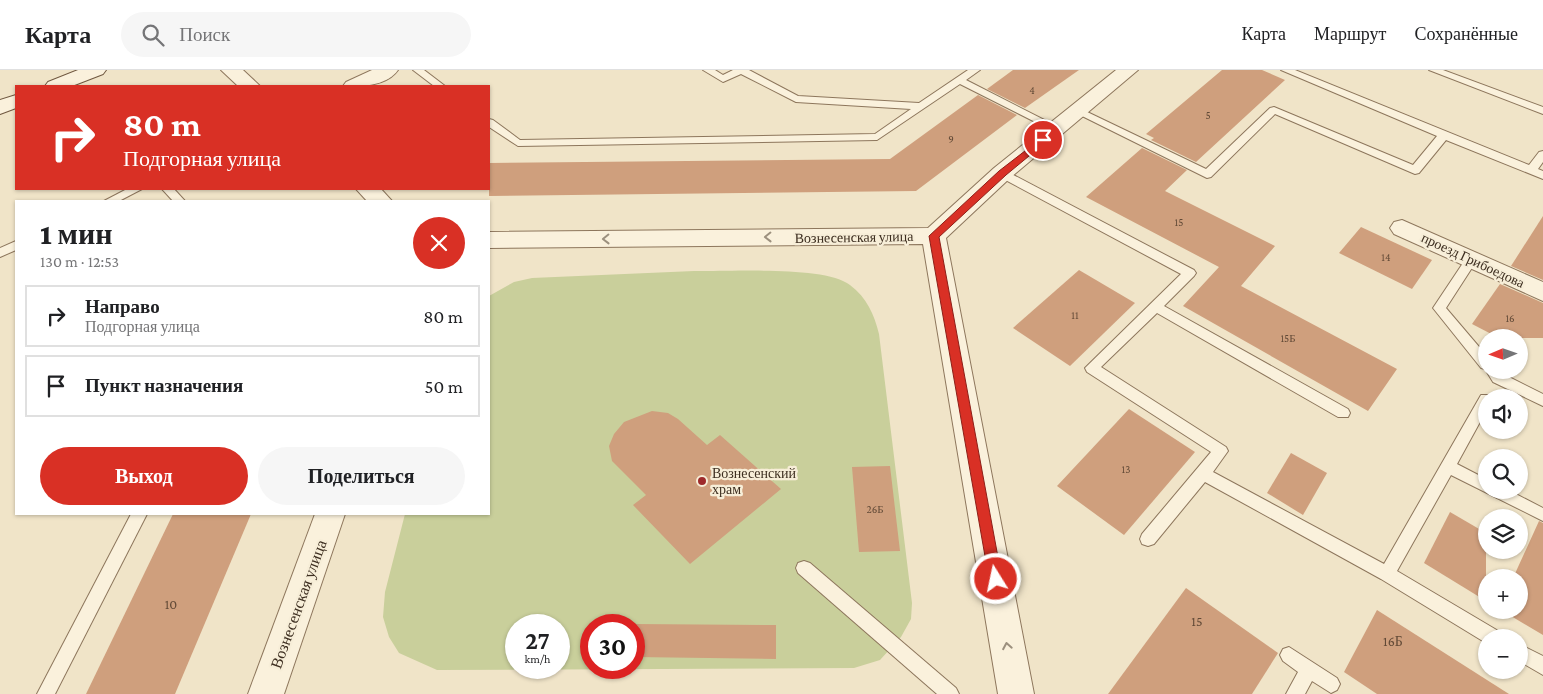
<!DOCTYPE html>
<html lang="ru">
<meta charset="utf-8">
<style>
body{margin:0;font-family:"Crimson Pro",serif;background:#f6f6f6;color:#202124;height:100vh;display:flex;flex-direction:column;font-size:19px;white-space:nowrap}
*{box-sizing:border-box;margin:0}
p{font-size:16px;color:#757577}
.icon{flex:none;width:28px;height:28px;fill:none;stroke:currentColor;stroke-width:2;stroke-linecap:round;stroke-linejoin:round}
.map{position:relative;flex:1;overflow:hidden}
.drawer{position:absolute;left:15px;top:130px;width:475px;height:315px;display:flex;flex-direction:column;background:#fff;border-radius:0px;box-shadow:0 1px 4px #0004}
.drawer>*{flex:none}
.banner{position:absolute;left:15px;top:15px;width:475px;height:105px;border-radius:0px;box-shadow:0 1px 4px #0004;background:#d93025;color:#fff;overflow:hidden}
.needle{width:32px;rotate:268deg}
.controls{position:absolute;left:1478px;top:259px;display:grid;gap:10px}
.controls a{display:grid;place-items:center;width:50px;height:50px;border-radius:50%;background:#fff;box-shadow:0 1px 4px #0004;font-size:25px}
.speed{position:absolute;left:505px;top:544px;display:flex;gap:10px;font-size:25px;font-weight:700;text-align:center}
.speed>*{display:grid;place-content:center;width:65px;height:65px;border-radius:50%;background:#fff;box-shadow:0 1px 4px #0004;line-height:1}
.speed small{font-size:12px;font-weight:400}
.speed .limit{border:8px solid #d22;background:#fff;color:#111}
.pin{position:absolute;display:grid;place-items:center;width:42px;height:42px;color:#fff;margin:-21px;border:2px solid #fff;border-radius:50%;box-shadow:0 1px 5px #0007}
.me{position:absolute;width:55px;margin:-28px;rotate:350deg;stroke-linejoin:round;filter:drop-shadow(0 0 4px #0008)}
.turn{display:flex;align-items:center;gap:18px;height:105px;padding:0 25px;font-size:22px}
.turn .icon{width:65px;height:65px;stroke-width:2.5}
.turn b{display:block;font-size:35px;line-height:42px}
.round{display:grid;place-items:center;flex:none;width:52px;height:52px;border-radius:26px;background:#f6f6f6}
.headline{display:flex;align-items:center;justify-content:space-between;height:85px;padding:0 25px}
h1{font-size:30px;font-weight:800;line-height:38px}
.primary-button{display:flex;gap:10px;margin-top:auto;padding:10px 25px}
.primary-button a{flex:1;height:58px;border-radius:30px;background:#d93025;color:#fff;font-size:20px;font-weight:800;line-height:58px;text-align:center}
.primary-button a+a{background:#f6f6f6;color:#202124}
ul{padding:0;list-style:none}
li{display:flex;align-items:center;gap:15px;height:62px;margin:0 10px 8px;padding:0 15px;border:2px solid #e0e0e0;border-radius:0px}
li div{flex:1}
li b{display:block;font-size:19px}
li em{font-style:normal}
header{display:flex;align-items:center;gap:30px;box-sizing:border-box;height:70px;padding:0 25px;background:#fff;border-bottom:1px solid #e0e0e0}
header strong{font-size:24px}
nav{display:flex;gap:28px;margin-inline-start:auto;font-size:18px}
.search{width:350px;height:45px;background:#f6f6f6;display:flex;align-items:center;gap:12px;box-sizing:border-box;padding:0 18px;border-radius:28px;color:#757577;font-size:19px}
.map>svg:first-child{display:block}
</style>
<header>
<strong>Карта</strong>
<div class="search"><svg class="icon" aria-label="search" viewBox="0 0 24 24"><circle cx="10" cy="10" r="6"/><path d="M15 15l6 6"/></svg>Поиск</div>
<nav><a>Карта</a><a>Маршрут</a><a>Сохранённые</a></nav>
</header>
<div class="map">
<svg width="1543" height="624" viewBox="0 0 1543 624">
<rect width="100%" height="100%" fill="#f0e4c8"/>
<path fill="#c9cf9b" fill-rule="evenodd" d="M 694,201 C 729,202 825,195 850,215 C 867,228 874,244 879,264 L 912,533 L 911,549 L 901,567 L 880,590 L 854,598 L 437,600 L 399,583 L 389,567 L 383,547 L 385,522 L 405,444 L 489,444 L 489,226 L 514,212 L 532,208 ZM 516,555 L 559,555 L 559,598 L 516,598 ZM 591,555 L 634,555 L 634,598 L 591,598 Z"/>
<g fill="#cf9f7d">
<polygon points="1013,0 1079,0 1025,38 987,19"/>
<polygon points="1222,0 1262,0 1285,10 1196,92 1151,70 1154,68 1146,64"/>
<polygon points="978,25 1017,45 916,121 489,126 489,93 890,89"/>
<polygon points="1142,78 1187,100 1165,121 1275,176 1241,216 1397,299 1368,341 1183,236 1219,197 1086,127"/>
<polygon points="1543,146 1543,210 1511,196"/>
<polygon points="1361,157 1432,190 1412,219 1339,183"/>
<polygon points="1079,200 1135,233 1070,296 1013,258"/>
<polygon points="1500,214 1543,233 1543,268 1499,268 1472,254"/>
<polygon points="1129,339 1195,382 1124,465 1057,416"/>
<polygon points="652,341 668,343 678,349 707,375 720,365 781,419 690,494 633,435 646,425 612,391 609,376 614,364 624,352"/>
<polygon points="1291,383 1327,403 1303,445 1267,423"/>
<polygon points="890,396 900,481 859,482 852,397"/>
<polygon points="1450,442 1486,463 1486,531 1424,493"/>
<polygon points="173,444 251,444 175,624 86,624"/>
<polygon points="1539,451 1543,453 1543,565 1501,540 1519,540 1519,508 1513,508"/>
<polygon points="1186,518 1278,583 1252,624 1108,624"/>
<polygon points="1377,540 1509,624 1377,624 1344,602"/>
<polygon points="634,554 776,555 776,589 634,587"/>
</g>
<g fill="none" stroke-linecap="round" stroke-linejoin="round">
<g stroke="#8d765c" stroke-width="2">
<g id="lane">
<polygon points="413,0 424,0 445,16 434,16"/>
<polygon points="703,0 715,0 723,5 733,0 749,0 798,26 919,33 968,0 980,0 966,10 1062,59 1057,62 1053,61 960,14 877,70 518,76 489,57 489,49 493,50 520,70 875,64 911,39 796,32 741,4 723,12"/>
<polygon points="1281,0 1295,0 1529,95 1539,82 1543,81 1543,92 1538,99 1543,101 1543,109 1446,70 1419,103 1415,104 1275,44 1211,107 1207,108 1074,42 1075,40 1083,40 1206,99 1270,38 1274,37 1413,95 1437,66"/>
<polygon points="1429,0 1443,0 1543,37 1543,44"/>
<polygon points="1002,99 1194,200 1196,203 1194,206 1164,236 1348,339 1350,343 1348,347 1338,347 1157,243 1101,297 1226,377 1228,381 1213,402 1384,494 1481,325 1491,325 1492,328 1486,328 1486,341 1457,394 1486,409 1486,420 1508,420 1543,438 1543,451 1451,405 1397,501 1500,562 1502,568 1486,568 1486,573 1381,509 1205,412 1154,474 1148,476 1142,474 1140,469 1142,464 1211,382 1087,302 1085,298 1181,204 998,106 996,103"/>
<polygon points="127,119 142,119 119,131 104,131"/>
<polygon points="162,119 174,119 185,131 173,131"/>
<polygon points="16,171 16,180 0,187 0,178"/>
<polygon points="1471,186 1477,190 1446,238 1486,285 1486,300 1499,300 1503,304 1543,324 1543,336 1493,312 1485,299 1481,298 1433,238 1467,187"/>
<polygon points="131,444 147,444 55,624 37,624"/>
<polygon points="804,491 810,493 956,618 959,624 937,624 798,503 796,498 798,493"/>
<polygon points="1519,574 1543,586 1543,605 1519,591"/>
<polygon points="1289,577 1337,608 1340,614 1337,620 1331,623 1312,611 1305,624 1286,624 1298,602 1283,591 1280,585 1283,579"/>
</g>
</g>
<g stroke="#8d765c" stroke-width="2">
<g id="street">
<polygon points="221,0 243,0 260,16 238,16"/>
<path d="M 372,0 L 398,0 C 387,16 360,17 343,16 L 346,12 Z"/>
<polygon points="1116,0 1138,0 1010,108 946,168 1034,624 998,624 923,174 489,178 489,162 928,158 994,98"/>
<polygon points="356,119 381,119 392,131 367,131"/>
<polygon points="1402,150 1543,212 1543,231 1394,164 1390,158 1394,152"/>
<polygon points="315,444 345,444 284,624 248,624"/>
</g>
</g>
<g stroke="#6f573f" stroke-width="2">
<g id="secondary">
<polygon points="78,0 106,0 103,4 72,16 45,16 48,12"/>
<polygon points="16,25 16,38 0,44 0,30"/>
</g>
</g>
<use href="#lane" fill="#faf1dc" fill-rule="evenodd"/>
<use href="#street" fill="#faf1dc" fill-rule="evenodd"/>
<use href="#secondary" fill="#faf1dc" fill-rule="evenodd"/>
</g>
<defs><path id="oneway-chevron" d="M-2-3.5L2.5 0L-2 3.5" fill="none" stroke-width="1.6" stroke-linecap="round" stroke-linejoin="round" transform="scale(1.25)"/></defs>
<g stroke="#9c907e">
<use href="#oneway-chevron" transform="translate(768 167) rotate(179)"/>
<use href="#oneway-chevron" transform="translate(606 169) rotate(179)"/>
<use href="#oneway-chevron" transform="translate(1007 576) rotate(-100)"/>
</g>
<polygon fill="#d93025" stroke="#8d1f18" points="1043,67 1048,70 1046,72 1006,105 939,167 1002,509 1000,514 996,516 991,514 989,509 929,166 999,101"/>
<circle fill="#9e2a2b" stroke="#f7eed8" stroke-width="2" cx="702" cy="411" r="5"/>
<g text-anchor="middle" stroke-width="4.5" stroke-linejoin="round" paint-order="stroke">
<g font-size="11" fill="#624a37">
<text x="1032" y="24">4</text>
<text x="1208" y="49">5</text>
<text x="951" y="73">9</text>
<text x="1179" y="156">15</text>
<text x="1386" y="191">14</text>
<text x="1075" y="249">11</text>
<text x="1510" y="252">16</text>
<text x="1288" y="272">15Б</text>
<text x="1126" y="403">13</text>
<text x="875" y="443">26Б</text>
</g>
<g font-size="14" fill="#3d2e20" stroke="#f7eed8">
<text transform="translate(854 167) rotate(-1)" y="5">Вознесенская улица</text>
<text transform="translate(1473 190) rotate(25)" y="5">проезд Грибоедова</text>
</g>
<g font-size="14" fill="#3d2e20" stroke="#f7eed8" text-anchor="start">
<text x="712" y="408">Вознесенский<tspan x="712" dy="16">храм</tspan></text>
</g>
<g font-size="14" fill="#624a37">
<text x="171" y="539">10</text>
<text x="1197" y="556">15</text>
<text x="1393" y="576">16Б</text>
</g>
<g font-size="16" fill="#3d2e20" stroke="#f7eed8">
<text transform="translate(298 534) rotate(-70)" y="6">Вознесенская улица</text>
</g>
</g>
</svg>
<div class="controls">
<a><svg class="needle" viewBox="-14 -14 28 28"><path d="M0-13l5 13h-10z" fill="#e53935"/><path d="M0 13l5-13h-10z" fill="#757577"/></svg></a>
<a><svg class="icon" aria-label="sound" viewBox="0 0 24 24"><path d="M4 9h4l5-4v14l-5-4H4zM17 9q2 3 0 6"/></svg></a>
<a><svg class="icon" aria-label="search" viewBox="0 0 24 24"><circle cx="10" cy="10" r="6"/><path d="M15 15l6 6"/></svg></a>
<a><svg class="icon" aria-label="layers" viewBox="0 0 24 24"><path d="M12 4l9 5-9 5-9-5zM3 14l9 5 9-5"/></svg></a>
<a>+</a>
<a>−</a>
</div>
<div class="speed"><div>27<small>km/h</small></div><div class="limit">30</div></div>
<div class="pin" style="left:1043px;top:70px;background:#d93025"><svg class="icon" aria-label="arrive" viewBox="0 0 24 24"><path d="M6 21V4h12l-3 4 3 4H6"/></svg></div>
<svg class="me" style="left:996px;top:509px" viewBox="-20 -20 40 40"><circle r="17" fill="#d93025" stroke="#fff" stroke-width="3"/><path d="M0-11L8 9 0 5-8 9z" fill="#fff"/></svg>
<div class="banner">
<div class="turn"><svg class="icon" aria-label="right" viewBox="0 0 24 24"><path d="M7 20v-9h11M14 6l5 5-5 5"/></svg><div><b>80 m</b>Подгорная улица</div></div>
</div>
<section class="drawer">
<div class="headline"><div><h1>1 мин</h1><p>130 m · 12:53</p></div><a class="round" style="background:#d93025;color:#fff"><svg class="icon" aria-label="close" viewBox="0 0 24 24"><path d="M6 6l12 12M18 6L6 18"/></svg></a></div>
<ul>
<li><svg class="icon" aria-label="right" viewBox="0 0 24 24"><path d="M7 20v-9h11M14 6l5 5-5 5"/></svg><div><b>Направо</b><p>Подгорная улица</p></div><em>80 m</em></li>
<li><svg class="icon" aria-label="arrive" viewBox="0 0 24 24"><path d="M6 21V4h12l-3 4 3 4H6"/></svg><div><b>Пункт назначения</b></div><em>50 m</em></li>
</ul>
<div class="primary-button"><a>Выход</a><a>Поделиться</a></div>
</section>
</div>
